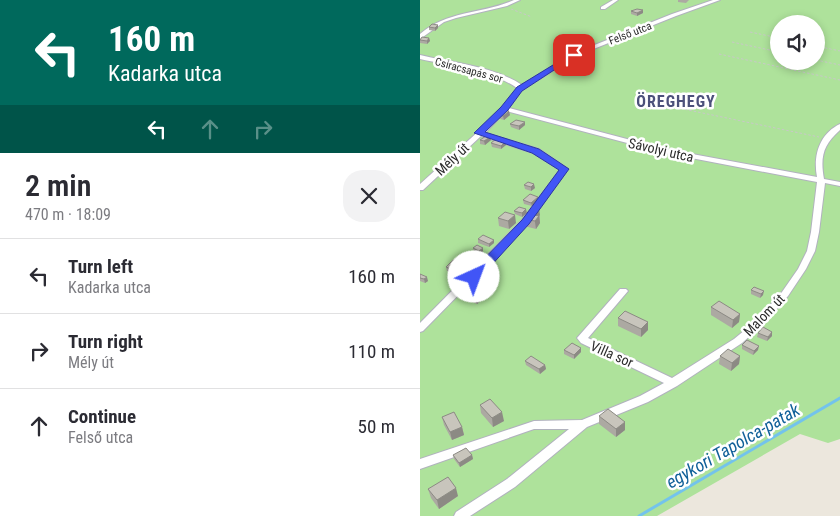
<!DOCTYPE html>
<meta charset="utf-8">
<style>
body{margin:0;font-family:"Roboto Condensed",sans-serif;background:#f2f2f3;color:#2b2b33;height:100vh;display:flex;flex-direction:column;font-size:19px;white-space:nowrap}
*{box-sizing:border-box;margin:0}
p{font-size:16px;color:#7c7c81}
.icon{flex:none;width:28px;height:28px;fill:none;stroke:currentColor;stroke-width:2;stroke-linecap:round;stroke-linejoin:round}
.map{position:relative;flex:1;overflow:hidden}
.details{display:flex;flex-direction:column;background:#fff;width:420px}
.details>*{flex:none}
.hud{background:#00695c;color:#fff;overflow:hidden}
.tools{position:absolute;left:350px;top:15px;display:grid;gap:10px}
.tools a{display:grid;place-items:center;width:55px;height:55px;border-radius:50%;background:#fff;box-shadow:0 2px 8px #0003;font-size:25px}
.pin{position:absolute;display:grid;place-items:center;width:42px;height:42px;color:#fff;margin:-21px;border-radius:10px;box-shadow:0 2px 8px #0006}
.me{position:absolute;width:55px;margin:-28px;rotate:43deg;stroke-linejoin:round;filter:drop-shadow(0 0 4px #0008)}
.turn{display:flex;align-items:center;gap:18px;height:105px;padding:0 25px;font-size:22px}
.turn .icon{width:65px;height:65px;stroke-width:2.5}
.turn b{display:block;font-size:35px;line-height:42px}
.lanes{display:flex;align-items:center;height:48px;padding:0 25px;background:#0003;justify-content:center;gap:25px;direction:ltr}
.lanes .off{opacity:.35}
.round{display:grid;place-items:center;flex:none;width:52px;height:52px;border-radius:20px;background:#f2f2f3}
.summary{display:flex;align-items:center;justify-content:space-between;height:85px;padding:0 25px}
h1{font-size:30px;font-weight:600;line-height:38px}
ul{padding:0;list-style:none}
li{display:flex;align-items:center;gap:15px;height:75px;padding:0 25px;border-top:1px solid #e1e1e2}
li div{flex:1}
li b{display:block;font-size:19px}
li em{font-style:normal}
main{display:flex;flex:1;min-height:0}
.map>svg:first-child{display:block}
</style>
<main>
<section class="details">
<div class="hud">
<div class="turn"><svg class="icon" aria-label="left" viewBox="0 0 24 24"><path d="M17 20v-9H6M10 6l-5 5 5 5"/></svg><div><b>160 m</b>Kadarka utca</div></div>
<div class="lanes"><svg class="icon" aria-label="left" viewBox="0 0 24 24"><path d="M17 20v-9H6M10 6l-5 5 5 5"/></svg><svg class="icon off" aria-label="ahead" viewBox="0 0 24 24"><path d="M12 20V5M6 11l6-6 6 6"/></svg><svg class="icon off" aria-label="right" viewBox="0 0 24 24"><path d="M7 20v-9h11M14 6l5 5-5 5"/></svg></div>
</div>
<div class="summary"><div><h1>2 min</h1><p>470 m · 18:09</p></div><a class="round"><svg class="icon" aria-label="close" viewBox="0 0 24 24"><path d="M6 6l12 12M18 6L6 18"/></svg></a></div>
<ul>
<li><svg class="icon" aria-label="left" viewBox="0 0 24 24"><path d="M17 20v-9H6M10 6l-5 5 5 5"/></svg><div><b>Turn left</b><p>Kadarka utca</p></div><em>160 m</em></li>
<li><svg class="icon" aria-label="right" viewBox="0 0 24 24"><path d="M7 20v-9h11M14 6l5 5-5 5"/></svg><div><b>Turn right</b><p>Mély út</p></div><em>110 m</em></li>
<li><svg class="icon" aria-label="ahead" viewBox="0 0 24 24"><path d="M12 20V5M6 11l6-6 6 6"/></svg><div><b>Continue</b><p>Felső utca</p></div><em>50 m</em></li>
</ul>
</section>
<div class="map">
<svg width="420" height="516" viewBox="0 0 420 516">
<rect width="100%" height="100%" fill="#ece7dd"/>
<path fill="#aee29b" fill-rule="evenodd" d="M 0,0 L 420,0 L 420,439 L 408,443 L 380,434 L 237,516 L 0,516 ZM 359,24 L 396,24 L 396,61 L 359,61 Z"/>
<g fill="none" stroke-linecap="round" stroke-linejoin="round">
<polyline stroke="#73c3ec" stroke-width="3" points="219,516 420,398"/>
<g stroke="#b1b2be" stroke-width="2">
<g id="minor">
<path d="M 94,0 L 100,0 L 87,6 L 36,18 L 24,22 L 0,39 L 0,34 C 28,10 62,14 94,0 Z"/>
<polygon points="193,0 198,0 185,9 181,9 181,7"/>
<path d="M 293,0 L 300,0 L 256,16 L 156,56 L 101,91 L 89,108 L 245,149 L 397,177 C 393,156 399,134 420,124 L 420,130 C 403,145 400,157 404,179 L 420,182 L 420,186 L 405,183 L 399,232 L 395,251 L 386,269 L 368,296 L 342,325 L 322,343 L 257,386 L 228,402 L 167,427 L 95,487 L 50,516 L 34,516 L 36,512 L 87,479 L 149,429 L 114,429 L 0,469 L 0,459 L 114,421 L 162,420 L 220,396 L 244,383 L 161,343 L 157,338 L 200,289 L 206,289 L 208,291 L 168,338 L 252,378 L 314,339 L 336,321 L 362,292 L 378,269 L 387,251 L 391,232 L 397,182 L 245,153 L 86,111 L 65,133 L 119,149 L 148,169 L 108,224 L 3,331 L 0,332 L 0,323 L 102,220 L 140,170 L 113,153 L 61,136 L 3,190 L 0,190 L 0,184 L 70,121 L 93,95 L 97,88 C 69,69 31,66 0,59 L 0,55 C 33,63 73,66 102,85 L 152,54 L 252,14 Z"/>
</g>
</g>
<g stroke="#c8c8c8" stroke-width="1" stroke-dasharray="2.5 2" stroke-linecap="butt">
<polyline points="91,9 112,17"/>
<polyline points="330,32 359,38"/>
<polyline points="312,42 359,52"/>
<polyline points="396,46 420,51"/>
<polyline points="299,54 420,80"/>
<polyline points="396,60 420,65"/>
<polyline points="234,103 399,137"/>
</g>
<use href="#minor" fill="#fff" fill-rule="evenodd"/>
</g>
<g fill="#aca9a2">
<polygon points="258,0 269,0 266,3 258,2"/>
<polygon points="211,11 223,13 217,16 211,14"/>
<polygon points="18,25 18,28 15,31 9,30 9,27"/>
<polygon points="9,38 10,41 7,44 0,43 0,39"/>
<polygon points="77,115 90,115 84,120 77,118"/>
<polygon points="90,124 105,125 99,130 91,127"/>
<polygon points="60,140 71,140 65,145 60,144"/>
<polygon points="71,143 86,145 81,149 72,147"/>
<polygon points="104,185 115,188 111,191 105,189"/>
<polygon points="103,200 118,200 112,206 104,204"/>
<polygon points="94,211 107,213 102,217 95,214"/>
<polygon points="120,215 120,223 116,229 104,226 103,219"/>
<polygon points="78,218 96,223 89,229 79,226"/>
<polygon points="58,239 74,240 74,243 69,247 58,243"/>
<polygon points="53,248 63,252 59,255 54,252"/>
<polygon points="26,267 43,267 35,274 27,271"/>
<polygon points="0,274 8,281 5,283 0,281"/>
<polygon points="61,275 78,276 72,282 62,279"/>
<polygon points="64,288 65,296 57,304 46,299 45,291"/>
<polygon points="331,290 343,295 340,298 331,294"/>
<polygon points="291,307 320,314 319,322 312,328 291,315"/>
<polygon points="198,318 228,330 221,337 198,326"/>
<polygon points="338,333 352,336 347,341 337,337"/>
<polygon points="322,345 338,350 333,355 322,349"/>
<polygon points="161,348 161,352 154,359 144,354 144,350"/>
<polygon points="300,356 320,356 319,364 311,371 299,364"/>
<polygon points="105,361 125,365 126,369 120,374 106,365"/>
<polygon points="60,405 84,421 73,427 61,413"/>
<polygon points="179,416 205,430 196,437 179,424"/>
<polygon points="22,417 42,427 44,435 32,440 24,425"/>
<polygon points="33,455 52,455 53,459 40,467 34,459"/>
<polygon points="8,489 38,496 19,509 11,498"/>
</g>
<g fill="#8c8a84">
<polygon points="223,10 223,13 217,16 217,13"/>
<polygon points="18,25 18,28 15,31 15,28"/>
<polygon points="9,38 10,41 7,44 7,41"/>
<polygon points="89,111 90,115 84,120 83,116"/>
<polygon points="105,122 105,125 99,130 99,126"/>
<polygon points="70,137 71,140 65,145 64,141"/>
<polygon points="86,141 86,145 81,149 81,146"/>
<polygon points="114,184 115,188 111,191 111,187"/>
<polygon points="118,197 118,200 112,206 111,203"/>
<polygon points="119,208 120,215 116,220 119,216 120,223 116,229 114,215"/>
<polygon points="106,209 107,213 102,217 102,213"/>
<polygon points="95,215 96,223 89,229 88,221"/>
<polygon points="74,240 74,243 69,247 69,244"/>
<polygon points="63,248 63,252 59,255 59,251"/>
<polygon points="42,263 43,267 35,274 34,270"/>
<polygon points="77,272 78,276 72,282 71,278"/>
<polygon points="7,277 8,281 5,283 4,279"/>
<polygon points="64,288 65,296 57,304 56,296"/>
<polygon points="344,291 343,295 340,298 341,294"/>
<polygon points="320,314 319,322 312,328 313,320"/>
<polygon points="228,322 228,330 221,337 221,329"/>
<polygon points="352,332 352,336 347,341 348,337"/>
<polygon points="339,346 338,350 333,355 334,351"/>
<polygon points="161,348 161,352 154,359 154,355"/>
<polygon points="320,356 319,364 311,371 312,363"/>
<polygon points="125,365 126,369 120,374 119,369"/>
<polygon points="82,412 84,421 73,427 72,418"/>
<polygon points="205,422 205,430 196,437 196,429"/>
<polygon points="42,427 44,435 32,440 30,432"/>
<polygon points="52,455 53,459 40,467 39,463"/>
<polygon points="36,488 38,496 19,509 17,500"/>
</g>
<g fill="#c8c5bc" stroke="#8c8a84">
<polygon points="217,9 223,10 217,13 211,11"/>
<polygon points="12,24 18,25 15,28 9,27"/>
<polygon points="2,37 9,38 7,41 0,40"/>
<polygon points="82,110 89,111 83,116 77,115"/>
<polygon points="96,120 105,122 99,126 90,124"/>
<polygon points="66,136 70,137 64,141 60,140"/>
<polygon points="76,139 86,141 81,146 71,143"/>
<polygon points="108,182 114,184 111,187 104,185"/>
<polygon points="110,194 118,197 111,203 103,200"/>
<polygon points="99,207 106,209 102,213 94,211"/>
<polygon points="113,207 119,208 114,215 119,216 115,221 103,219"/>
<polygon points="85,212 95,215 88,221 78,218"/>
<polygon points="63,235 74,240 69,244 58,239"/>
<polygon points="57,245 63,248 59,251 53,248"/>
<polygon points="33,260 42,263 34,270 26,267"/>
<polygon points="67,269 77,272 71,278 61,275"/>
<polygon points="0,274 7,277 4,279 0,278"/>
<polygon points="53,284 64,288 56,296 45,291"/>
<polygon points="334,287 344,291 341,294 331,290"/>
<polygon points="299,301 320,314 313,320 291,307"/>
<polygon points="205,311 228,322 221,329 198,318"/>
<polygon points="343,327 352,332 348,337 338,333"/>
<polygon points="327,340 339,346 334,351 322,345"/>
<polygon points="152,343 161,348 154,355 144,350"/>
<polygon points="308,349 320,356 312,363 300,356"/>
<polygon points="111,356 125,365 119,369 105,361"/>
<polygon points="70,399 82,412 72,418 60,405"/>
<polygon points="188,409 205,422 196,429 179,416"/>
<polygon points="34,412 42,427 30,432 22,417"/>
<polygon points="46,448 52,455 39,463 33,455"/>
<polygon points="28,477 36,488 17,500 8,489"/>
</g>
<polygon fill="#4155f6" stroke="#2a37a0" points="151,54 157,55 102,91 88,110 65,132 119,149 149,169 109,224 58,280 49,280 49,274 102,220 139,170 112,153 54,133 81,107 97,87"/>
<g text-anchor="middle" stroke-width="5" stroke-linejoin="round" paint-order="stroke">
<g font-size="11" fill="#2b2b2b" stroke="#fff">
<text transform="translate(210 33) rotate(-21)" y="4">Felső utca</text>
<text transform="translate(49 70) rotate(15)" y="4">Csiracsapás sor</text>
</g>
<g font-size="14" fill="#2b2b2b" stroke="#fff">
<text transform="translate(241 150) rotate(13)" y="5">Sávolyi utca</text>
<text transform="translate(32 159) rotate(-43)" y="5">Mély út</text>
<text transform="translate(344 315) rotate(-46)" y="5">Malom út</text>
<text transform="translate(192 354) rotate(24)" y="5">Villa sor</text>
</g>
<g font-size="16" font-weight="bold" letter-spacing="1" fill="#4c517b" stroke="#fff">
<text x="256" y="107">ÖREGHEGY</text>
</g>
<g font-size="18" font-style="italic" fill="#116099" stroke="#fff">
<text transform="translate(313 446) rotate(-30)" y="6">egykori Tapolca-patak</text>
</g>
</g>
</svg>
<div class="tools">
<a><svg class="icon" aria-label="sound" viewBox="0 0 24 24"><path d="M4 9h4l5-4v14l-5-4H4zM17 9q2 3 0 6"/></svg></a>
</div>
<div class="pin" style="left:154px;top:55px;background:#d93025"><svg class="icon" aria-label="arrive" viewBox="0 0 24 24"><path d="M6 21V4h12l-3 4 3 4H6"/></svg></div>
<svg class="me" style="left:54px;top:277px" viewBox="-20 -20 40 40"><circle r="19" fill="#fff"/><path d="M0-13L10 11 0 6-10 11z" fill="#4155f6"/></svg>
</div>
</main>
